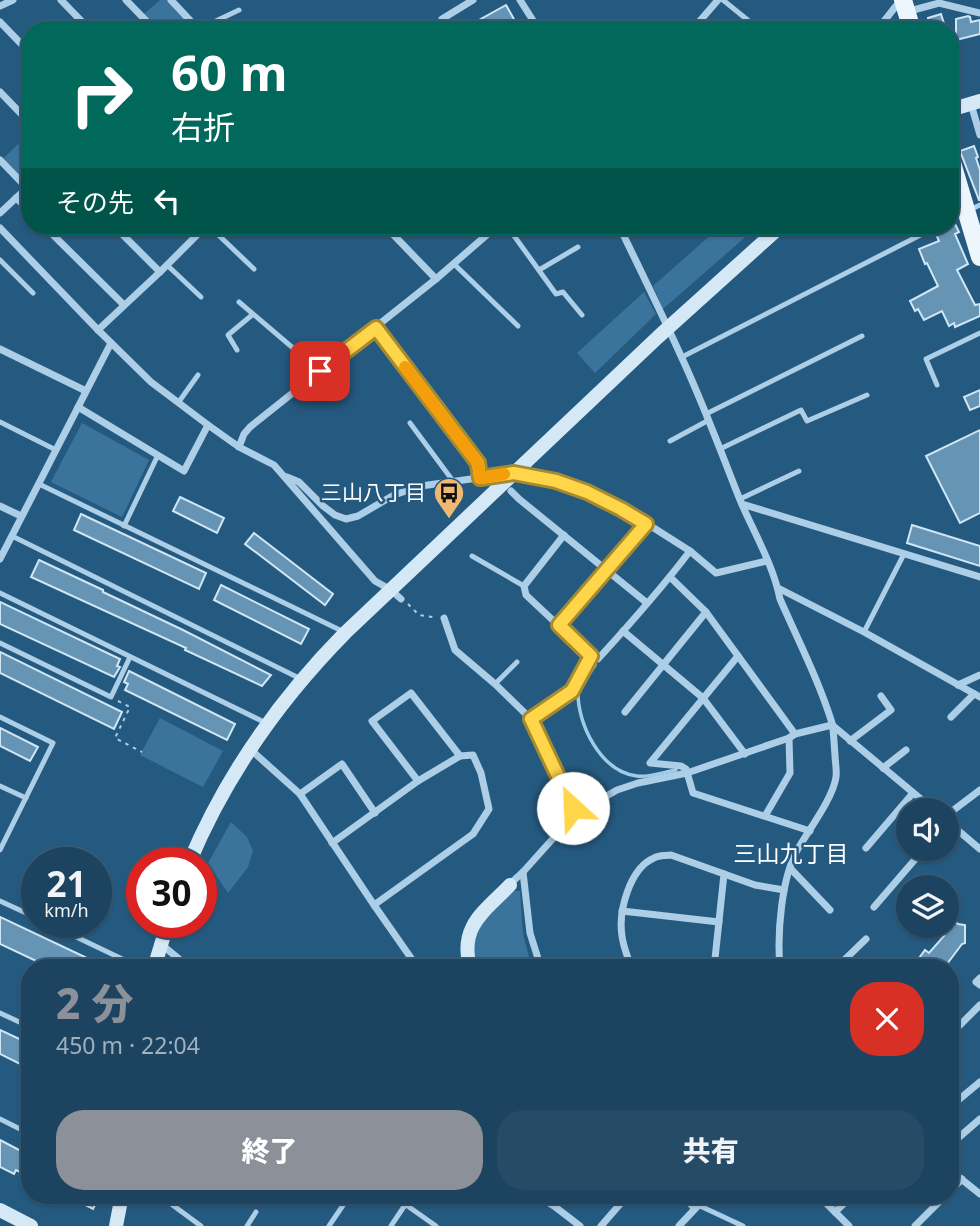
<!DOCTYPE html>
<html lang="ja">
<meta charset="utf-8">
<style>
body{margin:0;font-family:"Noto Sans","Noto Sans JP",sans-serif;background:#254b66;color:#f1f3f6;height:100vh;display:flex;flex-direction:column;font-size:26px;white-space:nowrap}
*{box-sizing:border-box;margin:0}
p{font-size:23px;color:#a0b0bd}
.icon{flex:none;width:38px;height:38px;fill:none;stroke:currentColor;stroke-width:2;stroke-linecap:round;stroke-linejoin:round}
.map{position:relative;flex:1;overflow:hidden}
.details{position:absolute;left:21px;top:959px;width:938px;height:245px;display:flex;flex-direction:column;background:#1c4460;border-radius:28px;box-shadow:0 2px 5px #0004,0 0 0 2px #3a5c75}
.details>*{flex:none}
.hud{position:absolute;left:21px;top:21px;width:938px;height:214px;border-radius:28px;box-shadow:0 2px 5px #0004,0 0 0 2px #3a5c75;background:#00695c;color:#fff;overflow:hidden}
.tools{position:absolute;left:896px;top:798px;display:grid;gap:14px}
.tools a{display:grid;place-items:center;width:63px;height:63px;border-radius:50%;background:#1c4460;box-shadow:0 2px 5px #0004,0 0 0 2px #3a5c75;font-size:35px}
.speed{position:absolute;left:21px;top:847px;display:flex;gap:14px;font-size:35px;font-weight:700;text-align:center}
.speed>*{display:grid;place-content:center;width:91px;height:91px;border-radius:50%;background:#1c4460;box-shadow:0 2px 5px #0004,0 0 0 2px #3a5c75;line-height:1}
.speed small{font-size:18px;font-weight:400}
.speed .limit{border:10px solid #d22;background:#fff;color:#111}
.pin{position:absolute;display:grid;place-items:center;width:60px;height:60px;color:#fff;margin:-30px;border-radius:14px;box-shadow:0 4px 10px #0006}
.me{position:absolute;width:77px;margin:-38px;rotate:335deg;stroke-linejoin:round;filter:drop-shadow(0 0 5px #0008)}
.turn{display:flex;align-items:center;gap:24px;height:147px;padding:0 35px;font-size:32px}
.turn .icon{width:91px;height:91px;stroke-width:2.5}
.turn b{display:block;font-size:49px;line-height:60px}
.then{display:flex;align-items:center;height:66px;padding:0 35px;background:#0003;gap:14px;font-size:26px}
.round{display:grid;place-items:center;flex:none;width:74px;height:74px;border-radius:28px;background:#254b66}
.headline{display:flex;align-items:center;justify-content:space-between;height:119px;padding:0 35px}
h1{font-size:42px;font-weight:800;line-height:52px;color:#8c9099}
.primary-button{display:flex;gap:14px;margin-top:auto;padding:14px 35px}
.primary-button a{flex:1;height:80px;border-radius:28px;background:#8c9099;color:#fff;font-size:28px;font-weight:800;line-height:80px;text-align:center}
.primary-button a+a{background:#254b66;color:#f1f3f6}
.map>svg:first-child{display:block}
</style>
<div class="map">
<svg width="980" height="1226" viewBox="0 0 980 1226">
<rect width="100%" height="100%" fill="#255a80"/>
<g fill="#3a749d">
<polygon points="160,0 168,0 189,23 189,28 188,30 158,30 144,14"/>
<polygon points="30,132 30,182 23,183 2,160"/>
<polygon points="721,226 758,226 663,309 653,286"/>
<polygon points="644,292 656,314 595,373 577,353"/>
<polygon points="82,423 149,460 122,517 51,482"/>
<polygon points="160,718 223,751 203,787 140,755"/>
<polygon points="231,822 247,837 253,851 248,867 228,893 208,863"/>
<polygon points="510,891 520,891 523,934 529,957 488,968 476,968 472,948 478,926"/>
</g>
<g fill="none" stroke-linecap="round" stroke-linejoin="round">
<path stroke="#a0cbe7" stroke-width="3.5" d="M 595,665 L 578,691 C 577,724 601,772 637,776 C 648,778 664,772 676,770"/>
</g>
<g fill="#6694b4" stroke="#cfe6f5" stroke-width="2">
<polygon points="506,5 520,30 461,30"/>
<polygon points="941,14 946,30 931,30 928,18"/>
<polygon points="968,16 970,17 971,22 980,20 980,34 956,40 956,19"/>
<polygon points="974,146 978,157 976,158 980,170 980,200 979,200 960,151"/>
<polygon points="955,224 959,232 955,234 968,264 957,270 975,305 980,304 980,316 955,327 954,323 949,326 942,311 924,320 918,309 915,311 910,301 938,286 927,263 925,264 919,249 939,241 936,234 945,231 944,229"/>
<polygon points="980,390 980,406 970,410 964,397"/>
<polygon points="980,430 980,513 960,523 926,456"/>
<polygon points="180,497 224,518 217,533 173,511"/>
<polygon points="81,514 206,573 199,589 74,530"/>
<polygon points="912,525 980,546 980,566 907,543"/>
<polygon points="254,533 333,594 325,605 245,544"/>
<polygon points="39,560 103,590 103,592 183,630 271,675 262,686 185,650 186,648 31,577"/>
<polygon points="221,585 309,629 301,644 214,600"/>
<polygon points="0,602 120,659 117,666 120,667 114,677 0,624"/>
<polygon points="0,652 122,712 114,729 0,673"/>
<polygon points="129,671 235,724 227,740 125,690 128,684 124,682"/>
<polygon points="0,728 38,747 30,761 0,746"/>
<polygon points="947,915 958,924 965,925 965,943 962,944 944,968 924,968 917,961 925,950 929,953 944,936 928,926 947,926"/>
<polygon points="0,917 108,968 51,968 0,944"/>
<polygon points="0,1030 30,1044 30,1069 0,1054"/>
<polygon points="0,1140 21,1151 22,1148 30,1152 30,1177 16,1170 14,1174 0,1167"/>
<polygon points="66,1195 100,1195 93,1209"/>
</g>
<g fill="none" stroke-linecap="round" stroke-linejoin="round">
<g stroke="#accee6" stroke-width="2" stroke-dasharray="3.5 5" stroke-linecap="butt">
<polyline points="408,604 419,615 433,617"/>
<polyline points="118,701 130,707 115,738 142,752"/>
</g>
<g stroke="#accee6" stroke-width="5">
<polyline points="723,0 760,30"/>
<polyline points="199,29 239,10"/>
<polyline points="950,219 980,205"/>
<polyline points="209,226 254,269"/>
<polyline points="507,226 556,294 563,292 582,315"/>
<polyline points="0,260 33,293"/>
<polyline points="454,264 518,326"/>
<polyline points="167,265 201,297"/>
<polyline points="539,270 578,247"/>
<polyline points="239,302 320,371"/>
<polyline points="376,328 478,463 480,478"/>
<polyline points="237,350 228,335 252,315"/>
<polyline points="682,357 938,226"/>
<polyline points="937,385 926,359 980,333"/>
<polyline points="178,403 198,375"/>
<polyline points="706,414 862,336"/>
<polyline points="0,422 56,450"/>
<polyline points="410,423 453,481"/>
<polyline points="670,441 709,420"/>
<polyline points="720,449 801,410 807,421 867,395"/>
<polyline points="39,484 344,632"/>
<polyline points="740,499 799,471"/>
<polyline points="124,526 158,455"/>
<polyline points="12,536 301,679"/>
<polyline points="472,556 524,586"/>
<polyline points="0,593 268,724"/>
<polyline points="559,625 646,524"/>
<polyline points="864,632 904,554"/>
<polyline points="0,643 111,697 130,657"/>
<polyline points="495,684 517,662"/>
<polyline points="0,717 53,743 0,850"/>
<polyline points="0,786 26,798"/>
<polyline points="0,901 37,918"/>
<polyline points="45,922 141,968"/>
<polyline points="0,1013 30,1027"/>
<polyline points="0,1119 30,1134"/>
<polyline points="159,1195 201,1226"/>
<polyline points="392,1195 436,1226"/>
<polyline points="680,1195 694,1209"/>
<polyline points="698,1205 743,1226"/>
<polyline points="247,1226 256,1212"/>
<polyline points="329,1226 350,1195"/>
<polyline points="391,1226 405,1205"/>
</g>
<g stroke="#accee6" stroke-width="7">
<polyline points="61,0 90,30"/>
<polyline points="126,0 155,30"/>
<polyline points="171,0 199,30"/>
<polyline points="520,0 539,30"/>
<polyline points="0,6 13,0"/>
<polyline points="906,12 939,3 980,13"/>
<polyline points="442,19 473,0"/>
<polyline points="0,22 30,53"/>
<polyline points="692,30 718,0"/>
<polyline points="877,30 896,6 903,2"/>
<polyline points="0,92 30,123"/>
<polyline points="971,104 980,135"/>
<polyline points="0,160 27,188"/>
<polyline points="16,198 30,211"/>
<polyline points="0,213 30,185"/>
<polyline points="44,226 124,305"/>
<polyline points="114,226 160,272"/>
<polyline points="185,226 195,236"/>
<polyline points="385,226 436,279"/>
<path d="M 619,226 C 640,269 661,312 681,356 C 703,403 721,452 740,500 C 754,533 773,564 780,599 C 798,640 819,681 832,723 C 834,733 834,745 835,755 C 835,762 837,769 836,777 C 833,798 810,828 799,847 C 781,876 777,935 780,968"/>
<polyline points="0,228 98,330 151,382 208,425 239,447 274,465 375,581 391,590 401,599"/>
<polyline points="98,330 160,272 206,226"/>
<polyline points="0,349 86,391"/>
<polyline points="78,407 184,471 208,425"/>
<polyline points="239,447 244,434 250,427 436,279 497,226"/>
<polyline points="287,477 299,482 323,506 335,515 346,519 358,516 394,495 421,486 514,473 556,481 587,492 635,516 690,551 716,573 767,561"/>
<polyline points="511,491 519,499 647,603"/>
<polyline points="742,504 980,577"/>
<polyline points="0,506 21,516"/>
<polyline points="0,559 111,343"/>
<polyline points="670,577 706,612 795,734"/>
<polyline points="778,588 864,632 980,697"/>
<polyline points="444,618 455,650 495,684 531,719 575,814"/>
<polyline points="623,631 703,698 745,754"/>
<path d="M 591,656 L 598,659 C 630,624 661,589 690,551"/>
<polyline points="738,656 650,763 681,766 686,769 693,793 810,831"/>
<polyline points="958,685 980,675"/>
<polyline points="625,712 706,612"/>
<polyline points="951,717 974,694"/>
<polyline points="531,719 572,691 591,656 526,595 524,586 564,535"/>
<polyline points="850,741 891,710 881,696"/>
<polyline points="250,749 300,794 374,905 418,968"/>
<polyline points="883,768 906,750"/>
<polyline points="418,781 372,721 411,693 460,756"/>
<polyline points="300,794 342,764 375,813"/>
<polyline points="947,815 980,790"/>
<polyline points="765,816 790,773 789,738"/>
<polyline points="947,821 980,849"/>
<polyline points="332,843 418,781 460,756 473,755 481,773 489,809 473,834 374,905"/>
<polyline points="866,848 913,793"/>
<polyline points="790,868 830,910"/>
<polyline points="523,872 530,933 541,968"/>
<polyline points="510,884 523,872 575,814 617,790 638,783 687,773 789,738 795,734 832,725 934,810"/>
<polyline points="874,907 924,849"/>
<polyline points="622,911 719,922"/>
<polyline points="162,945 190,968"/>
<path d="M 631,968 C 628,957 623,946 622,936 C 618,911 630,868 654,858 C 659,855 665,856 671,855 L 755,885 L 784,890"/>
<polyline points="714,968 724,874"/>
<polyline points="836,968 866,939"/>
<polyline points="980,978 976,982 980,985"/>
<polyline points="950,1035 980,1005"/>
<polyline points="950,1107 980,1082"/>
<polyline points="950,1145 980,1119"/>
<polyline points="950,1170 980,1194"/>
<polyline points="950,1191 962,1179"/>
<polyline points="536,1195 554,1206 580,1226"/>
<polyline points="818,1195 849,1226"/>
<polyline points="835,1212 853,1195"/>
<polyline points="601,1226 628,1195"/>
<polyline points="679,1226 708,1195"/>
<polyline points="915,1226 946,1195"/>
</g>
<g stroke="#d5e8f5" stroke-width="14">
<polyline points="950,110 980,101"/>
<path d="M 189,863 C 225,777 280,699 345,633 L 658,337 L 781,226"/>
<polyline points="154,968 168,922"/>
<path d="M 470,968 C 459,926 484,912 510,885"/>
<polyline points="0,1210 31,1226"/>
<polyline points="116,1226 122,1195"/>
</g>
<g stroke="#edf5fd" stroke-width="18">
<polyline points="903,0 912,30"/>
<polyline points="950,156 980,257"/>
</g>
</g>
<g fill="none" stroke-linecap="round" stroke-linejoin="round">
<g stroke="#a68a30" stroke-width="18">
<polyline id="route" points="320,371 376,328 478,463 480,478 514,473 556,481 587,492 621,509 646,524 559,625 591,656 572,691 531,719 573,808"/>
</g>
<use href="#route" stroke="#ffd54a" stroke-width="12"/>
<polyline stroke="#f59e0b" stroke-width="12" points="405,367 478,463 480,478 504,474"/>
</g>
<defs>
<g id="bus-pin" transform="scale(1.575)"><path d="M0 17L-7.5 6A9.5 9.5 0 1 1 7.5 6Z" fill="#efb971" stroke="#255a80"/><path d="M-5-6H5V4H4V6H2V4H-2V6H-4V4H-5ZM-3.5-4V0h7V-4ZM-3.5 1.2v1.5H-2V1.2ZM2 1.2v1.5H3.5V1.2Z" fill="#111"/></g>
</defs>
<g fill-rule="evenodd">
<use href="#bus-pin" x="449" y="493"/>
</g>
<g text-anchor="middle" stroke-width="5" stroke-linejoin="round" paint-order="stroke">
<g font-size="21" fill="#fff" stroke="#255a80" text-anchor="end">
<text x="426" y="500">三山八丁目</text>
</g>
<g font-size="23" fill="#fff" stroke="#255a80">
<text x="791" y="862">三山九丁目</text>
</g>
</g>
</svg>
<div class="tools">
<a><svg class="icon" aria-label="sound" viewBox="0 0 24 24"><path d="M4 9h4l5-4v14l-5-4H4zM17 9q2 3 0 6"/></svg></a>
<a><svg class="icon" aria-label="layers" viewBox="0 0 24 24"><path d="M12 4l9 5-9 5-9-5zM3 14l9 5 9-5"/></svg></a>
</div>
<div class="speed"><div>21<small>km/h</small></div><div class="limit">30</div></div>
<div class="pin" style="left:320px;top:371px;background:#d93025"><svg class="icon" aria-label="arrive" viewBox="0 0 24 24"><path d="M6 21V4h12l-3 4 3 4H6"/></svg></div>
<svg class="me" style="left:573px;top:808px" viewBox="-20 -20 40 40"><circle r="19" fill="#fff"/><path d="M0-13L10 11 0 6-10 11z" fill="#ffd54a"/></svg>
<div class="hud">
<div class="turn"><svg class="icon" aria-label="right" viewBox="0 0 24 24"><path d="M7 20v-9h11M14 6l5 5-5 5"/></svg><div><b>60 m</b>右折</div></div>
<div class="then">その先<svg class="icon" aria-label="left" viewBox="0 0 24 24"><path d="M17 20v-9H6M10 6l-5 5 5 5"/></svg></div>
</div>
<section class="details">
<div class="headline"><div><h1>2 分</h1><p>450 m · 22:04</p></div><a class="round" style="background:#d93025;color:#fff"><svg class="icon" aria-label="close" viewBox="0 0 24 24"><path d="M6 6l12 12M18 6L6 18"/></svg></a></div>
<div class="primary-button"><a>終了</a><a>共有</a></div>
</section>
</div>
